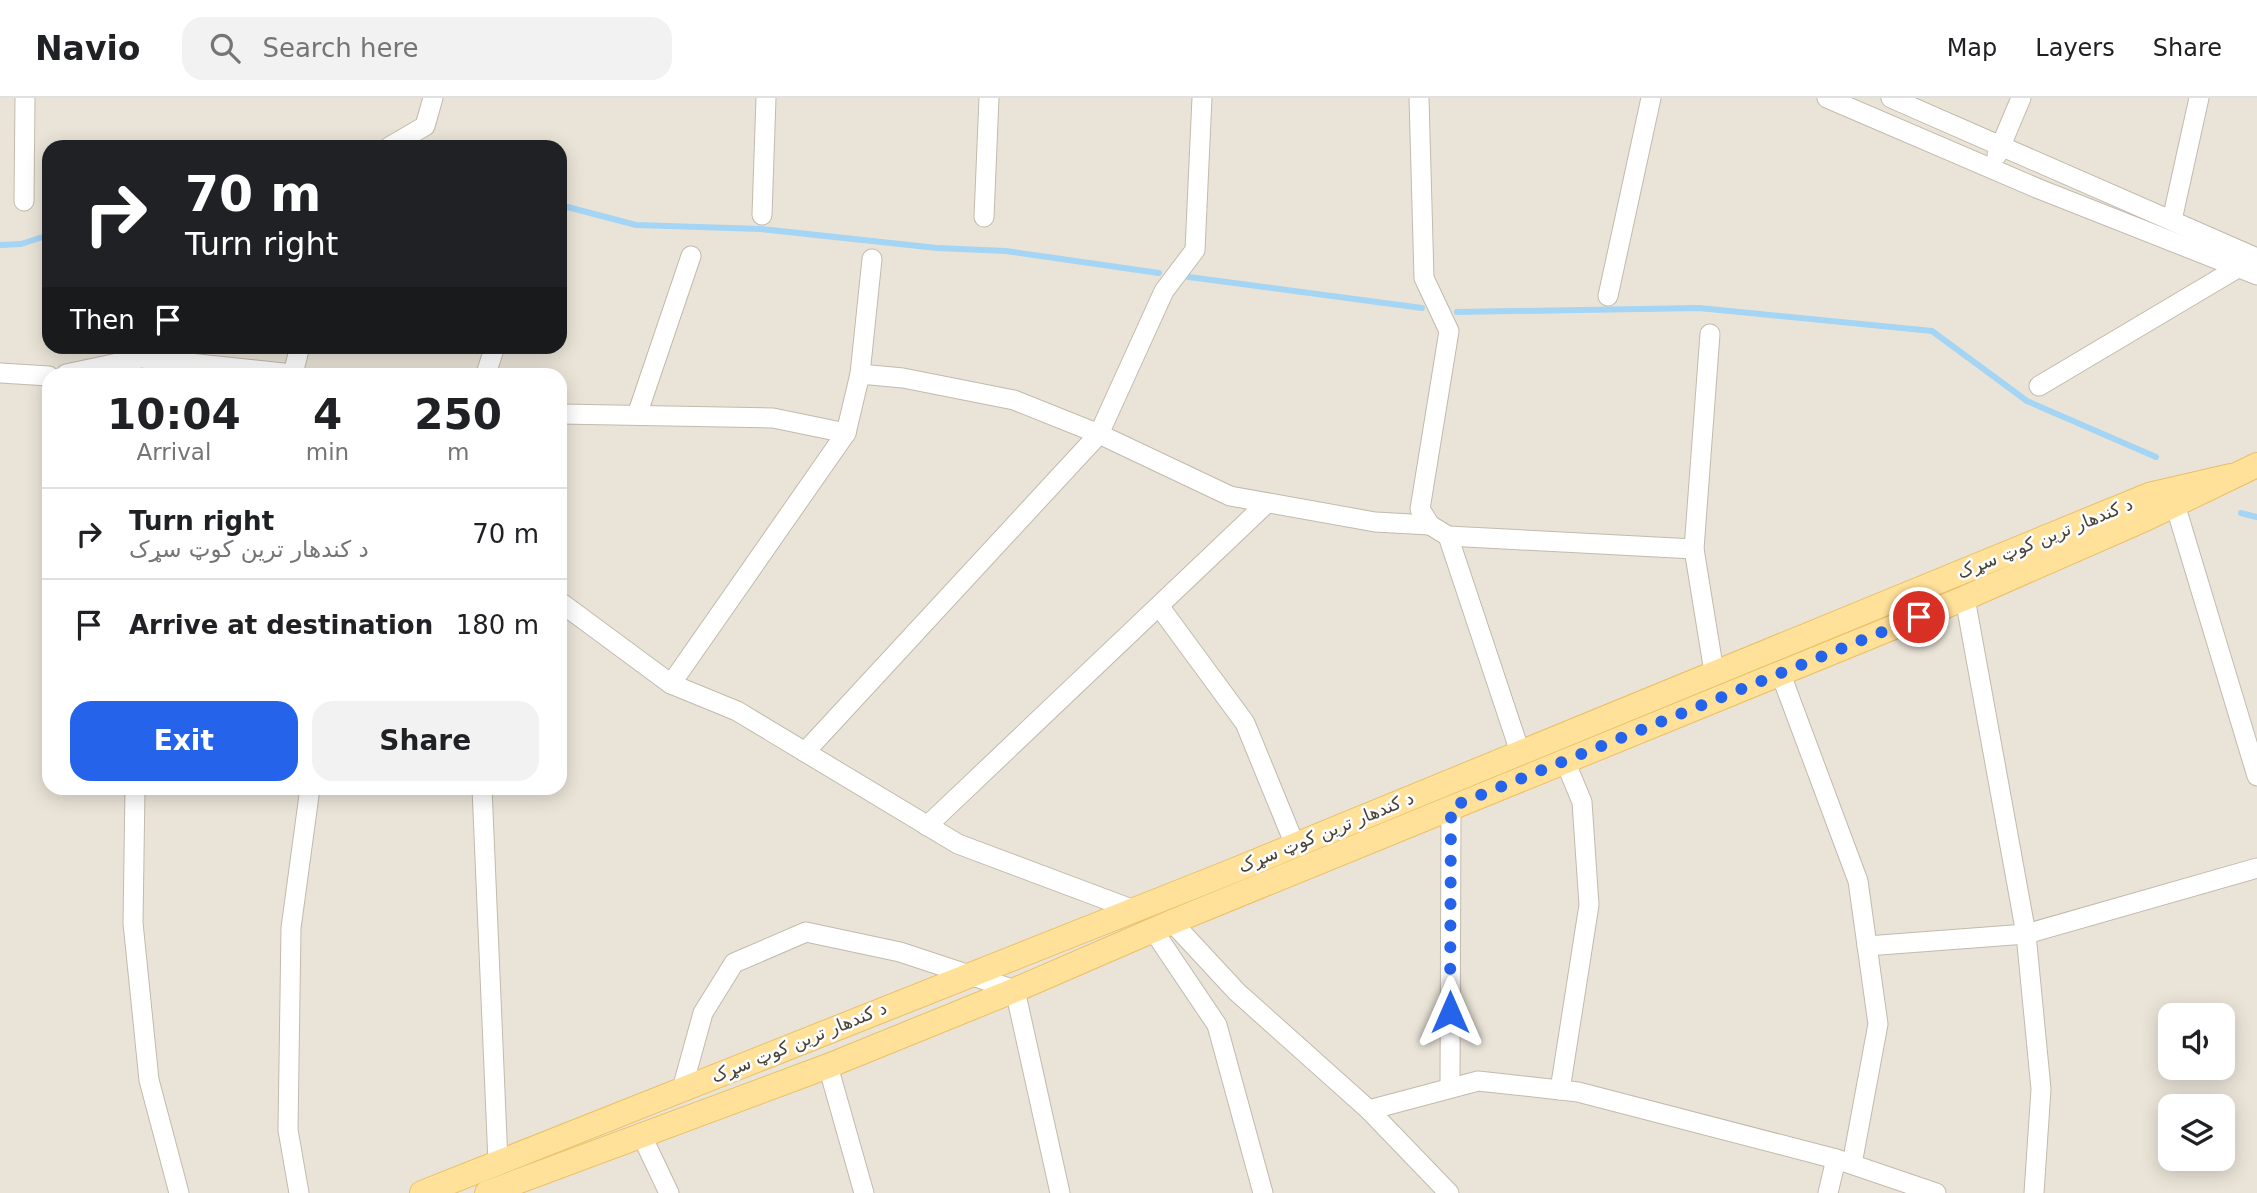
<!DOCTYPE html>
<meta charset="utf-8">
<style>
body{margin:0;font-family:"DejaVu Sans","Noto Naskh Arabic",sans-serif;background:#f2f2f2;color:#202124;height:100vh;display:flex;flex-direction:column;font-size:26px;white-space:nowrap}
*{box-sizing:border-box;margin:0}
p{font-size:23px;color:#757577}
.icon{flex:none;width:38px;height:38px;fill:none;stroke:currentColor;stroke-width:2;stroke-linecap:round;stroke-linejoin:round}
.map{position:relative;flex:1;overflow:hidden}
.side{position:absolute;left:42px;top:270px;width:525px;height:427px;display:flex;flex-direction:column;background:#fff;border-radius:21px;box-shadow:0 4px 18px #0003}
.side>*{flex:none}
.guide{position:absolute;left:42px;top:42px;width:525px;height:214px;border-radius:21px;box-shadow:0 4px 18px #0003;background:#202124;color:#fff;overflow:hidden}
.tools{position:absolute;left:2158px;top:905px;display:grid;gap:14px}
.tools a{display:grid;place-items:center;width:77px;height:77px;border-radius:14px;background:#fff;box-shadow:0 4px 18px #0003;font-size:35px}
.pin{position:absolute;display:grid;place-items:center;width:60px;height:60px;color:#fff;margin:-30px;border:4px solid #fff;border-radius:50%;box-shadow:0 2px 7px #0007}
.me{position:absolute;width:77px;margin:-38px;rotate:0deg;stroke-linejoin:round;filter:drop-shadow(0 0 5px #0008)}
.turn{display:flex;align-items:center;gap:24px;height:147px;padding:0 28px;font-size:32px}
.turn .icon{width:91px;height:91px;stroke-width:2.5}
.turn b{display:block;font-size:49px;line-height:60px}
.then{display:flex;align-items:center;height:66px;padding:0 28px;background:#0003;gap:14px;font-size:26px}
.eta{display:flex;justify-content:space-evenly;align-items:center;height:119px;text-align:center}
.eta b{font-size:42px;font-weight:700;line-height:49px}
.button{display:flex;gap:14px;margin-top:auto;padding:14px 28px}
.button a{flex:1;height:80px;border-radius:21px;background:#2563eb;color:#fff;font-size:28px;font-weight:700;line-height:80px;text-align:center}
.button a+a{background:#f2f2f2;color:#202124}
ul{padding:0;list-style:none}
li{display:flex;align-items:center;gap:21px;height:91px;padding:0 28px;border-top:2px solid #e0e0e0}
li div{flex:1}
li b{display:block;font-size:26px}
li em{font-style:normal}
header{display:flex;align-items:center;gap:42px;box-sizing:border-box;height:98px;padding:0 35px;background:#fff;border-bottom:2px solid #e0e0e0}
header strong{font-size:33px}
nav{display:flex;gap:38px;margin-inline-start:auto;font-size:24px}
.search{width:490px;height:63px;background:#f2f2f2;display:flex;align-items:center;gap:18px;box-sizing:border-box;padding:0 24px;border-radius:21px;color:#757577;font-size:26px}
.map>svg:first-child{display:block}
</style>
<header>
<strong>Navio</strong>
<div class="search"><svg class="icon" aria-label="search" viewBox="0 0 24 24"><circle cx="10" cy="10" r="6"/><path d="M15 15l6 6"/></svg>Search here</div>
<nav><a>Map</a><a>Layers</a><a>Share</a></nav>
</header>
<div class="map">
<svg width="2257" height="1095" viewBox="0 0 2257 1095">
<rect width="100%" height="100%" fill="#f6f2ea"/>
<path fill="#eae4d8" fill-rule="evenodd" d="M 0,0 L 2257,0 L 2257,1095 L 0,1095 ZM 49,49 L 560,49 L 560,248 L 49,248 ZM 49,276 L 560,276 L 560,690 L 49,690 ZM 2170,917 L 2222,917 L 2222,970 L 2170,970 ZM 2170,1008 L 2222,1008 L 2222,1060 L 2170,1060 Z"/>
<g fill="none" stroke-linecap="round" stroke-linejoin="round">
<g stroke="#a5d5f4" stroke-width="6">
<polyline points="560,107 636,127 761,131 937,150 1006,153 1159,175"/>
<polyline points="0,147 21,146 49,137"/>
<polyline points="1181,178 1422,210"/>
<polyline points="1457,214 1699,210 1932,233 2027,303 2156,359"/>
<polyline points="2241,415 2257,419"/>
</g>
<g stroke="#c2baac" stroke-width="21">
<g id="minor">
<polyline points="1419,0 1424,180 1449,233 1420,411 1430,427 1448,438 1520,654"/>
<polyline points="1827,0 2039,91 2257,177"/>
<polyline points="1891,0 2257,160"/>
<polyline points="389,49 425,28 433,0"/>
<polyline points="1997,57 2021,0"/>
<polyline points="24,103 25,0"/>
<polyline points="762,117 766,0"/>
<polyline points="984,119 989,0"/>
<polyline points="2172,122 2199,0"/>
<polyline points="1608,198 1651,0"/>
<polyline points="1710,236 1694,451 1714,574"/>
<polyline points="0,275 49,278"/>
<polyline points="66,276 141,260 293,276"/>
<polyline points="293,276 300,248"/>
<polyline points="486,276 495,248"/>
<polyline points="860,276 872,161"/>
<polyline points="2039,288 2246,165"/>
<polyline points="560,316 773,320 846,335"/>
<polyline points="637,317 691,158"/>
<polyline points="2171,393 2257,678"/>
<polyline points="1448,438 1694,451"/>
<polyline points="1965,500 2026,836 2041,991 2034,1095"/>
<polyline points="560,504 671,586 737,613 958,746 1134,812"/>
<polyline points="1159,508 1245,625 1295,747"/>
<polyline points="1780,574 1858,783 1878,926 1852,1066"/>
<polyline points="671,586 846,335 860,276 903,280 1014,302 1099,336 1230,398 1375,424 1430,427"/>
<polyline points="805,654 1099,336 1164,193 1195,152 1202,0"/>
<polyline points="135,690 133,825 149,982 179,1095"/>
<polyline points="482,690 498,1064"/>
<polyline points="927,728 1267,405"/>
<polyline points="1172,824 1237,894 1369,1012 1449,1095"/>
<polyline points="1153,832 1217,927 1263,1095"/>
<polyline points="1867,848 2026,836 2257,770"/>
<polyline points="828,968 864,1095"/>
<polyline points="1450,990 1451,710"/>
<polyline points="682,991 703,915 734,865 806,834 900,854 1015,892 1060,1095"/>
<polyline points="1560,992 1589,807 1582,704 1565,663"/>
<polyline points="1369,1012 1478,983 1578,994 1836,1061 1936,1095"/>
<polyline points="641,1036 669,1095"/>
<polyline points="299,1095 288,1032 291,830 310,690"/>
<polyline points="1828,1095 1836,1061"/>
</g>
</g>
<g stroke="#eac064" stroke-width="26">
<g id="major">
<polyline points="422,1095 1230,774 2149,397 2231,378"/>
<polyline points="487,1095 828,968 1015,892 1172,824 1965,500 2145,421 2257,367"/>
</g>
</g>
<use href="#minor" stroke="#fff" stroke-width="19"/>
<use href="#major" stroke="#ffe19a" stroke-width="24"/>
</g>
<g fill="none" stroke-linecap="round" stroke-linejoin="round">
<polyline stroke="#2563eb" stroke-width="12" stroke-dasharray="0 21.6" points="1450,914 1451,709 1919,519"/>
</g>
<g text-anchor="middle" stroke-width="5" stroke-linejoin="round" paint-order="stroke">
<g font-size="18" fill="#4a4338" stroke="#fff">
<text transform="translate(2045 440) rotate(-22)" y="6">د کندهار ترين کوټ سړک</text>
<text transform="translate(1326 734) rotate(-22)" y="6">د کندهار ترين کوټ سړک</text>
<text transform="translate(799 944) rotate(-22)" y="6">د کندهار ترين کوټ سړک</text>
</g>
</g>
</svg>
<div class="tools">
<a><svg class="icon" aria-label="sound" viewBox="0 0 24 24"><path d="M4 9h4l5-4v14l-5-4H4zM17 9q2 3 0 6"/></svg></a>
<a><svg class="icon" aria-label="layers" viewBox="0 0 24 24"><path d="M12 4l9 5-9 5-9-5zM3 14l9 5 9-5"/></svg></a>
</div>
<div class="pin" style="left:1919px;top:519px;background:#d93025"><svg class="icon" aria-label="arrive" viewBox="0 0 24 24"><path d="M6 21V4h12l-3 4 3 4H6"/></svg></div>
<svg class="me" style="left:1450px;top:914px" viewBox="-20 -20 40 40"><path d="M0-17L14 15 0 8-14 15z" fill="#2563eb" stroke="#fff" stroke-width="4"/></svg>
<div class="guide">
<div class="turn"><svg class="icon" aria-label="right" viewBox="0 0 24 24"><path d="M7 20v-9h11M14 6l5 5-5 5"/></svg><div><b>70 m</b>Turn right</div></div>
<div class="then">Then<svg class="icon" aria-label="arrive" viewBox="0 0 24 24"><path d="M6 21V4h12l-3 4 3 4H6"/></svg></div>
</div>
<section class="side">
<div class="eta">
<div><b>10:04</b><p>Arrival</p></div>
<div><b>4</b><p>min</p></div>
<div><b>250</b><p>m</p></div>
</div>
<ul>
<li><svg class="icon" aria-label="right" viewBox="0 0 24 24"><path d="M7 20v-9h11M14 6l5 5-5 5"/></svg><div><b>Turn right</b><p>د کندهار ترين کوټ سړک</p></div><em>70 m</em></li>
<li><svg class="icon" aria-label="arrive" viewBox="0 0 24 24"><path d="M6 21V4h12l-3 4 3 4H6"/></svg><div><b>Arrive at destination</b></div><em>180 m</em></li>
</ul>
<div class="button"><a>Exit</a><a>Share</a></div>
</section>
</div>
